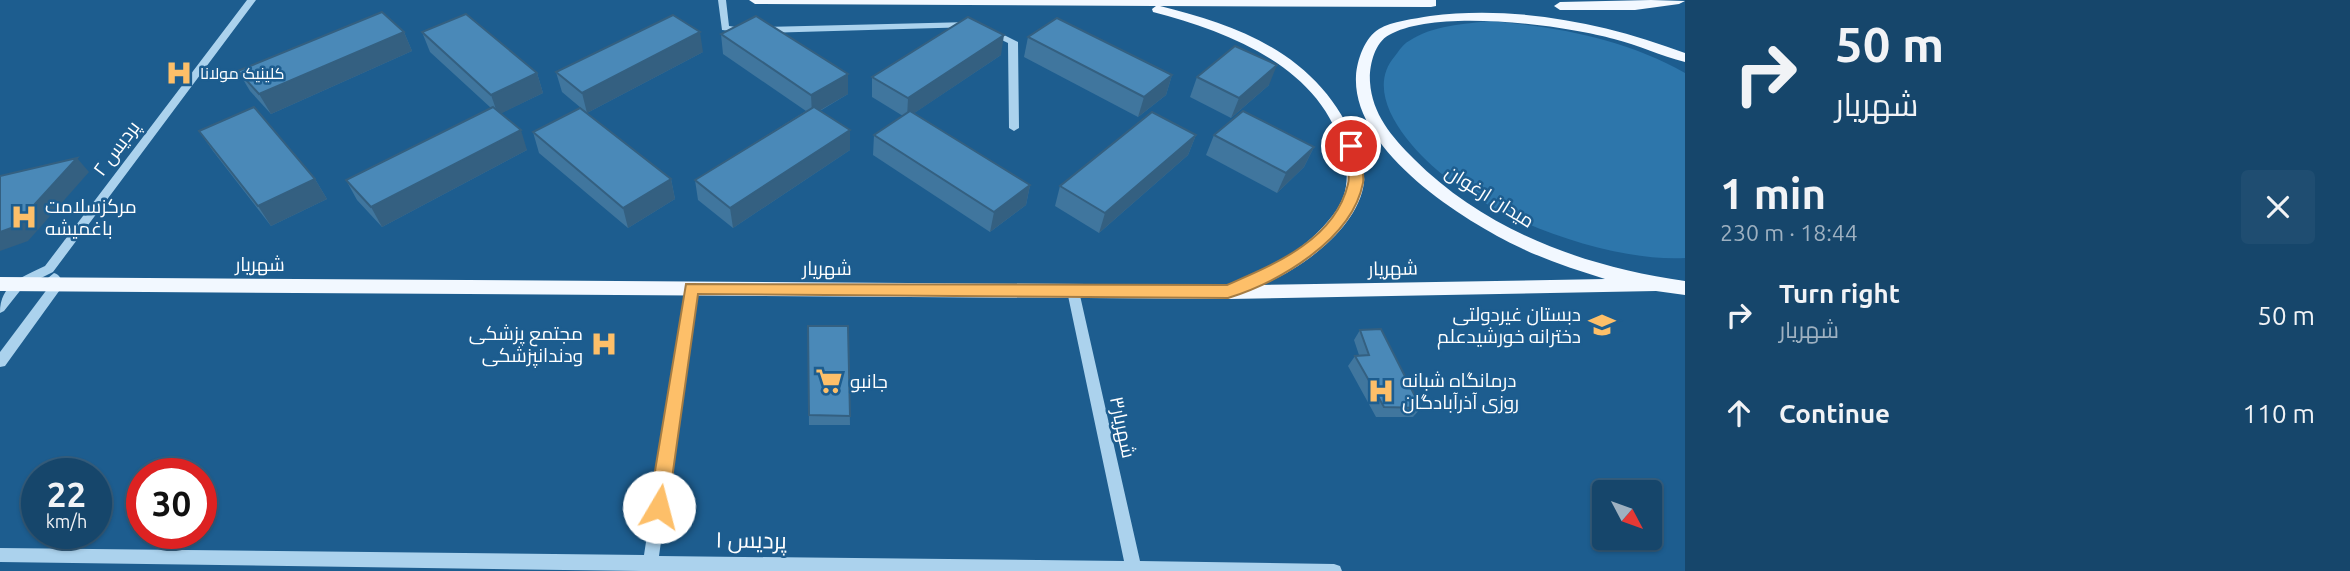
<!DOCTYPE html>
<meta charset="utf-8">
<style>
body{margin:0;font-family:Ubuntu,Cairo,sans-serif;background:#1f4d71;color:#f1f3f6;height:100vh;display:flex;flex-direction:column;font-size:26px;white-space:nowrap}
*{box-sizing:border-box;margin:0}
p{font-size:23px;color:#9eb1c1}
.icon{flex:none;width:38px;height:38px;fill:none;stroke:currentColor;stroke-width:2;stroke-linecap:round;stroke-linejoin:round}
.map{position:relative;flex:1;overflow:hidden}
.drawer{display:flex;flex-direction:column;background:#16466b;width:665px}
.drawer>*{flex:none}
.guide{background:#16466b;color:#f1f3f6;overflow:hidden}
.needle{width:46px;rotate:131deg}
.tools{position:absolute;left:1592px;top:480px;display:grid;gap:14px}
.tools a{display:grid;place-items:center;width:70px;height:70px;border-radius:7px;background:#16466b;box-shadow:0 2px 5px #0004,0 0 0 2px #355e7e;font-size:35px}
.speed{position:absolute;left:21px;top:458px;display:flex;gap:14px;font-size:35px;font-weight:700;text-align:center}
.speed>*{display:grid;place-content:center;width:91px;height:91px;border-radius:50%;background:#16466b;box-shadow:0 2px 5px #0004,0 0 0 2px #355e7e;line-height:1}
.speed small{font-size:18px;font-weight:400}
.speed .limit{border:10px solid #d22;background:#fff;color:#111}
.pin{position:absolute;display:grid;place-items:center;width:60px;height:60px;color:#fff;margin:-30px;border:4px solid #fff;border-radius:50%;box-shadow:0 2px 7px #0007}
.me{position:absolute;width:77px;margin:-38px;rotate:8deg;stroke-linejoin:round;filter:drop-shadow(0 0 5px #0008)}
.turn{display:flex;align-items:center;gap:24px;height:147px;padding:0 35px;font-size:32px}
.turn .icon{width:91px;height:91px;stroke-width:2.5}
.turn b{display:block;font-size:49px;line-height:60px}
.round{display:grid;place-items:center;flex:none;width:74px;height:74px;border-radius:7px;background:#1f4d71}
.overview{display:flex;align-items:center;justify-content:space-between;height:119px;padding:0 35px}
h1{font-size:42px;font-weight:600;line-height:52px}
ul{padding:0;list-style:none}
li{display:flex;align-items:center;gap:21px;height:98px;padding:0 35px}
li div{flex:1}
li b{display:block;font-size:26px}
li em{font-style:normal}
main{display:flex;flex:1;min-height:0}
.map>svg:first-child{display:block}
</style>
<main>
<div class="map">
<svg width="1685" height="571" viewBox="0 0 1685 571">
<rect width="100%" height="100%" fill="#1d5d8f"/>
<path fill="#2d76ab" d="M 1491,21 C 1559,27 1625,39 1685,73 L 1685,258 C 1613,262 1504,223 1447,178 C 1415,154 1360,96 1395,56 C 1399,51 1403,44 1409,41 C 1433,25 1464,24 1491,21 Z"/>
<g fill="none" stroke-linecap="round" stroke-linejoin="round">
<g fill="#abd2ed" fill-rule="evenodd">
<path d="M 247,0 L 256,0 L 53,272 L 23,287 L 4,311 L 0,313 C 0,284 22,277 45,266 Z"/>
<polygon points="718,0 726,0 729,26 749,29 749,33 722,30"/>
<polygon points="970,22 975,25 973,27 764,33 759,30 764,27"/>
<polygon points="990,28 1018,42 1019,128 1014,131 1009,128 1008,43 987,33 987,29"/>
<path d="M 54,273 C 60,275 61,279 64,284 L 62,287 L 5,366 L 0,367 L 0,352 L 51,284 L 48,278 Z"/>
<polygon points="691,283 695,285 697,288 659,556 1124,561 1067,291 1069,288 1077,288 1079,291 1140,561 1334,564 1340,566 1342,571 641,571 0,562 0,548 644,555 685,288 687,285"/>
</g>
<g fill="#f2f8ff" fill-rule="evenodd">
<path d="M 749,0 L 1436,0 L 1436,6 L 1431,7 L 1160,6 C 1203,17 1247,30 1284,55 C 1321,80 1350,117 1360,161 C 1362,167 1365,175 1364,182 C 1359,228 1301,269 1262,285 L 1605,279 C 1577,270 1548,261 1521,248 C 1462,220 1352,150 1356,76 C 1357,60 1365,37 1379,29 C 1392,21 1414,19 1430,16 C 1515,5 1605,23 1685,53 L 1685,62 C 1661,56 1638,45 1614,39 C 1563,25 1436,8 1389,35 C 1374,43 1369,67 1370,82 C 1372,114 1392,137 1414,159 C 1486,231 1585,267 1685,281 L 1685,295 L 1656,291 L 1228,299 L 0,291 L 0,277 L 1228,285 C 1240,278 1254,274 1267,268 C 1292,256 1316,237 1333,215 C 1348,195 1349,178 1344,155 C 1324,68 1230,32 1153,12 L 1152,9 L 1156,6 L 755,4 Z"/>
<polygon points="1651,0 1685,1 1679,4 1635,10 1560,10 1554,6 1560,2"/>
</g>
</g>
<g fill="#40769e">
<polygon points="404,32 412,51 271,114 250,91 238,71"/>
<polygon points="422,32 537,73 543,93 501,113 527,150 382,227 357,200 346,180 491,108 430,52"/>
<polygon points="721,34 848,74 848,94 820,111 850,130 850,150 733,228 698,200 695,180 806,111 723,54"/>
<polygon points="1028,37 1172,75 1166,95 1138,117 1024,57"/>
<polygon points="703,52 587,113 562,92 556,72"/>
<polygon points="1001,55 914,113 1030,185 1026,205 990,232 873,155 874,135 903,116 872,97 872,77"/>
<polygon points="1197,77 1269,85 1231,118 1190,97"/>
<polygon points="199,131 315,179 327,199 271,226 213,151"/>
<polygon points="533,132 671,179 675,199 628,228 539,153"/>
<polygon points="1196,135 1188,155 1099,233 1055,206 1060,186"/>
<polygon points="1214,135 1314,147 1304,167 1277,193 1206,155"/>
<polygon points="808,326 848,326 850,425 809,425"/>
<polygon points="1360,330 1421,408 1413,417 1376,417 1348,366 1355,356 1359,355 1354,340"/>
</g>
<g fill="#346081">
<polygon points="404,32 412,51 271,114 259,94"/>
<polygon points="700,32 703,52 587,113 582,93"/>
<polygon points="1004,35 1001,55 907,118 908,98"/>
<polygon points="1277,65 1269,85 1231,118 1239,98"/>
<polygon points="537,73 543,93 498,115 491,95"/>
<polygon points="848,74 848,94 812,115 811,95"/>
<polygon points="1172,75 1166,95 1138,117 1144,97"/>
<polygon points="521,130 527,150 382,227 371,207"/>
<polygon points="850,130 850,150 733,228 730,208"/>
<polygon points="1196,135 1188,155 1099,233 1105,213"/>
<polygon points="1314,147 1304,167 1277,193 1286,173"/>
<polygon points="77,158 89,172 28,241 0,251 0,232"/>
<polygon points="315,179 327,199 271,226 258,206"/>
<polygon points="671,179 675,199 628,228 623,208"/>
<polygon points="1030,185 1026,205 990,232 994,212"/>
</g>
<g fill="#4a89b8" stroke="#346081" stroke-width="2">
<polygon points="382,12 404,32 259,94 238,71"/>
<polygon points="466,14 537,73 491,95 422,32"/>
<polygon points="673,15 700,32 582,93 556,72"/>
<polygon points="756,16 848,74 811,95 721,34"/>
<polygon points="968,17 1004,35 908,98 872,77"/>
<polygon points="1057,18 1172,75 1144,97 1028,37"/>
<polygon points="1235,46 1277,65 1239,98 1197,77"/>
<polygon points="254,107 315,179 258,206 199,131"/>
<polygon points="493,107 521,130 371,207 346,180"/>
<polygon points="814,107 850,130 730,208 695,180"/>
<polygon points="580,108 671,179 623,208 533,132"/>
<polygon points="910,111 1030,185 994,212 874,135"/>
<polygon points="1243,111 1314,147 1286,173 1214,135"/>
<polygon points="1152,112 1196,135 1105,213 1060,186"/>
<polygon points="77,158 14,227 0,232 0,176"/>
<polygon points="808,326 848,326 850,416 809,415"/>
<polygon points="1381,329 1421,408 1384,407 1355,356 1369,355 1360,330"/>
</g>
<path fill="#fdbf69" stroke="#a47c44" stroke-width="2" d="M 1351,141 L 1358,146 C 1359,157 1365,172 1363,183 C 1352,240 1279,282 1228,298 L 698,294 L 668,507 L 665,513 L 659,515 L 652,513 L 649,507 L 686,284 L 1227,285 C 1273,265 1335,240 1348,184 C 1351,173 1345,157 1344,146 Z"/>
<defs>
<g id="hospital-bare" transform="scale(2.1)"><path d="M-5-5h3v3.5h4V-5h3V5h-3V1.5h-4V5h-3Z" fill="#fdbf69" stroke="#1d5d8f" stroke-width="2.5" paint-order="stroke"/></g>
<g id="school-bare" transform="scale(2.1)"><path d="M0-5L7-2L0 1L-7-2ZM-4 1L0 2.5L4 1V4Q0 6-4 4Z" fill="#fdbf69" stroke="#1d5d8f" stroke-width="2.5" paint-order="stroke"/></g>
<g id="supermarket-bare" transform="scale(2.1)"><path d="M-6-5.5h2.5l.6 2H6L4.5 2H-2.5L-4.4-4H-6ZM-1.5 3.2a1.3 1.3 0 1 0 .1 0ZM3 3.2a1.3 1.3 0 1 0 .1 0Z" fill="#fdbf69" stroke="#1d5d8f" stroke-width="2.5" paint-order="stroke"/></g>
</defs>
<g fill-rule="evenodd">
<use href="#hospital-bare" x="179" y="73"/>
<use href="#hospital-bare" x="24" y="217"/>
<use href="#school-bare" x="1602" y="325"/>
<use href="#hospital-bare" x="604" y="344"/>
<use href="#supermarket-bare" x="829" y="381"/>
<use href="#hospital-bare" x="1381" y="391"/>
</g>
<g text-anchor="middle" stroke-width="5" stroke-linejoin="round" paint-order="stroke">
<g font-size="16" fill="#fff" stroke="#1d5d8f" text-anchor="start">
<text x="200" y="79">کلینیک مولانا</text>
</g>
<g font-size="19" fill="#fff" stroke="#1d5d8f">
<text transform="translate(116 148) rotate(-53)" y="7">پردیس ۲</text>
<text transform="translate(1490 196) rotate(32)" y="7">میدان ارغوان</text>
<text x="260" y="271">شهریار</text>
<text x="827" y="275">شهریار</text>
<text transform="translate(1393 268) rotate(-1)" y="7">شهریار</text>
<text transform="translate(1123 427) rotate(78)" y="7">شهریار۳</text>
</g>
<g font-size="19" fill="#fff" stroke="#1d5d8f" text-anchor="start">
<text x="45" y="213">مرکزسلامت<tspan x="45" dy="22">باغمیشه</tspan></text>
<text x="1581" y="321" text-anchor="end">دبستان غیردولتی<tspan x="1581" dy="22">دخترانه خورشیدعلم</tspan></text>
<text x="583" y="340" text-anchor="end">مجتمع پزشکی<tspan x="583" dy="22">ودندانپزشکی</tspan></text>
<text x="1402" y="387">درمانگاه شبانه<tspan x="1402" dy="22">روزی آذرآبادگان</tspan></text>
<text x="850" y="388">جانبو</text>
</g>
<g font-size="23" fill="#fff" stroke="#1d5d8f">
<text transform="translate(751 540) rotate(1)" y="8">پردیس ۱</text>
</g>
</g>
</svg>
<div class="tools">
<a><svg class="needle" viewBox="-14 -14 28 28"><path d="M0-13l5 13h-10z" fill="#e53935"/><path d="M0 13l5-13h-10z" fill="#9eb1c1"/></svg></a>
</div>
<div class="speed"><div>22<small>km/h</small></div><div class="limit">30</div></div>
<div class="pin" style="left:1351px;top:146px;background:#d93025"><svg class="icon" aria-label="arrive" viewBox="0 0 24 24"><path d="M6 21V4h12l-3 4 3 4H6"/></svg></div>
<svg class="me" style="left:659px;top:507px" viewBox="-20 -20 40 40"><circle r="19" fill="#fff"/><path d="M0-13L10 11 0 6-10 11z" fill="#fdbf69"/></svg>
</div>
<section class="drawer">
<div class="guide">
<div class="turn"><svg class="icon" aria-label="right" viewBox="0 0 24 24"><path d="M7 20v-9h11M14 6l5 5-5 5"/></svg><div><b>50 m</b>شهریار</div></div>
</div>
<div class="overview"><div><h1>1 min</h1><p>230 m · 18:44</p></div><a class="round"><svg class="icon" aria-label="close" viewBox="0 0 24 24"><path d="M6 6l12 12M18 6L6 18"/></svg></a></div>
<ul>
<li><svg class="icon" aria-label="right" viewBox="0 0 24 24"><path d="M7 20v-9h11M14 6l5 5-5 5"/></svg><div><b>Turn right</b><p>شهریار</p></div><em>50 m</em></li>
<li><svg class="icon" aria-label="ahead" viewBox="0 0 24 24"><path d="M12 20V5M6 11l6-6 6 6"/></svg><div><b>Continue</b></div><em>110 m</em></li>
</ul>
</section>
</main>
